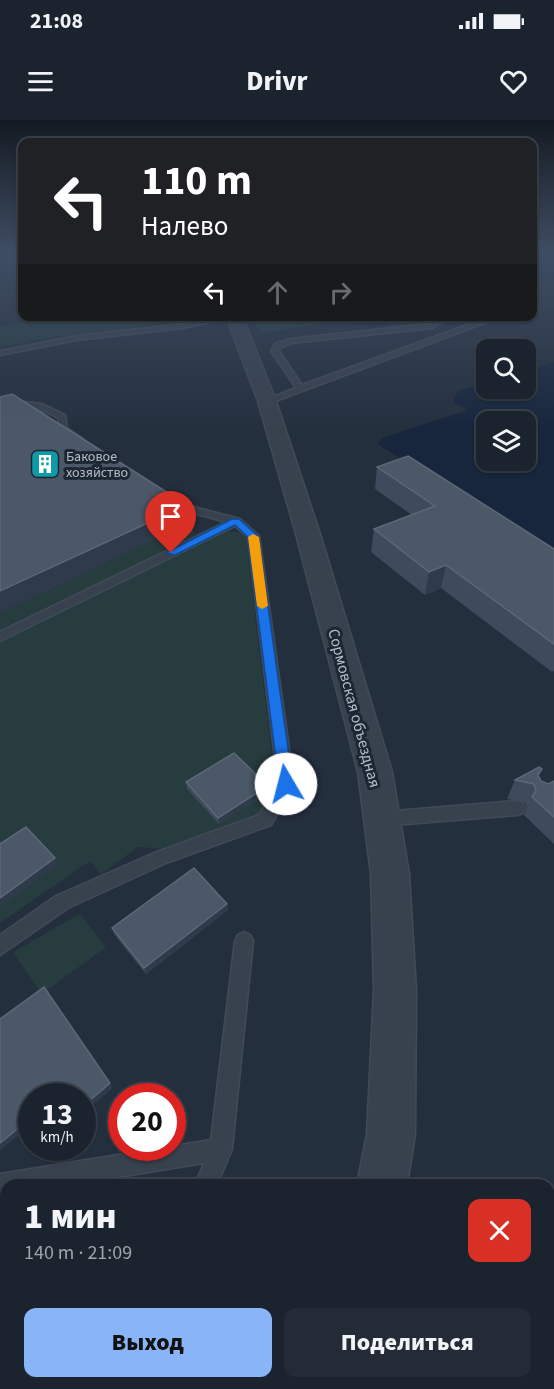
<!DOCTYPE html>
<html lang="ru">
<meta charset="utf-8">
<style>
body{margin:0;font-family:"Source Sans 3",sans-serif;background:#242b36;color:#f1f3f6;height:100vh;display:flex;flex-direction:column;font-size:22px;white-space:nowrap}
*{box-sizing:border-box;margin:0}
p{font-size:20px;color:#a0a4aa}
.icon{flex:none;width:33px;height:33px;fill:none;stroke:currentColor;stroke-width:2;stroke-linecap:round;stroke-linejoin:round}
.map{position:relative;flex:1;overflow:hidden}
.side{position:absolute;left:0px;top:1059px;width:555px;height:210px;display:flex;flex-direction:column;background:#1b232e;border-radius:18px 18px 0 0;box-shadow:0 2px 4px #0004,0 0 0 2px #39404a}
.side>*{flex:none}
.guide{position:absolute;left:18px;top:18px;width:519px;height:183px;border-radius:12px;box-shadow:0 2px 4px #0004,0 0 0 2px #39404a;background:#202124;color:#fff;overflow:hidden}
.controls{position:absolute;left:476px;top:219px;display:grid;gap:12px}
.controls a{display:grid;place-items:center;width:60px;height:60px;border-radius:12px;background:#1b232e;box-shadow:0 2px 4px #0004,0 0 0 2px #39404a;font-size:30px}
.speed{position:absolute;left:18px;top:963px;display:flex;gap:12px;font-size:30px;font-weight:700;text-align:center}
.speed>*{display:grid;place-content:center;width:78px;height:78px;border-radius:50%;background:#1b232e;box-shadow:0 2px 4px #0004,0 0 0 2px #39404a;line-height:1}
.speed small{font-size:15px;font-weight:400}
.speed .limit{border:9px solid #d22;background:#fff;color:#111}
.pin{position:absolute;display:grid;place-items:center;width:51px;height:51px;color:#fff;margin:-62px -26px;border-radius:50% 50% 50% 0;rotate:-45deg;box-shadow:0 0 6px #0007}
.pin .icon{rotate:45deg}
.me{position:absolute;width:66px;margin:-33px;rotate:352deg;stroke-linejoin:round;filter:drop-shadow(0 0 4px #0008)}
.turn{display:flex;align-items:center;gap:21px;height:126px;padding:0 24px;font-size:27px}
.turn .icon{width:78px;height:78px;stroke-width:2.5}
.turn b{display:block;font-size:42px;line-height:51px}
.lanes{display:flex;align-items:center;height:57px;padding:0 24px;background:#0003;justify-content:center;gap:30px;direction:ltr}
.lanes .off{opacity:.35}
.round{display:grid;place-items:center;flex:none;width:63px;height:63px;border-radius:12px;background:#242b36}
.headline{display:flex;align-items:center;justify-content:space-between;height:102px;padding:0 24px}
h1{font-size:36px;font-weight:800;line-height:45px}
.button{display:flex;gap:12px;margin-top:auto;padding:12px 24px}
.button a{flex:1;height:69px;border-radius:12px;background:#8ab4f8;color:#111;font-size:24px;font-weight:800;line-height:69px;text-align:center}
.button a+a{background:#242b36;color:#f1f3f6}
.status{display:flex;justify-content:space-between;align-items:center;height:42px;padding:0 30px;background:#1b232e;direction:ltr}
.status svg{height:16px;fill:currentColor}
header{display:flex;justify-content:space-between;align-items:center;height:78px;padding:0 24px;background:#1b232e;font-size:27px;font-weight:800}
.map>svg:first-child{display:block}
</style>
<div class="status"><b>21:08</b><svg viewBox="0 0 49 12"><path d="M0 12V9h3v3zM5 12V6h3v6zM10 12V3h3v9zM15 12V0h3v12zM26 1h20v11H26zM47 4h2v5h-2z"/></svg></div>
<header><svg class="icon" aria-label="menu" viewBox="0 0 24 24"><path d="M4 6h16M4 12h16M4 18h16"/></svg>Drivr<svg class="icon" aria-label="heart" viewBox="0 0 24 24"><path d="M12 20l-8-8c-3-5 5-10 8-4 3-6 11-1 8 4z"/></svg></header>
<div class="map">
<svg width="554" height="1269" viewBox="0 0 554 1269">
<rect width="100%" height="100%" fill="#242f3e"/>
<g fill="#263c3f">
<polygon points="54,196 186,196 186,197 150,205 54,217 0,227 0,207"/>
<polygon points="320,196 320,202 314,205 268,212 259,210 250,197"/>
<polygon points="189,404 195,413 189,420 0,513 0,493"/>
<polygon points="225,411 239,412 246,418 274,653 262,694 166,729 138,727 101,754 90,741 0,803 0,522"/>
<polygon points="80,794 106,827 42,874 13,832"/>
<polygon points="549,1183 554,1184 554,1269 446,1269 446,1263 549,1263"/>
</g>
<g fill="#17263c" fill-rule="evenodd">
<polygon points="533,132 554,132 554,160 533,155"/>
<polygon points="352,197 435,197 371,207 358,204"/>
<path d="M 554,242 L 554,440 L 378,324 L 382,318 L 468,290 L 453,282 L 458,271 L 486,263 L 486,268 L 525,268 L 525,251 ZM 486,302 L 525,302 L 525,340 L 486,340 Z"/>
</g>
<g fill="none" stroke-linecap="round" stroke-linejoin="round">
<g stroke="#414a57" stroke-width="3">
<g id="service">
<polygon points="221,196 237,196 183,208 76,220 0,235 0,231 76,216 183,204"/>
<polygon points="443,196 452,196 432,208 291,223 281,228 279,231 302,265 492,196 503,196 270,283 263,281 296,268 271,231 275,224 290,219 430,204"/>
<path d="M 25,282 L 42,284 L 65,295 L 67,308 L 83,319 L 75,321 L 60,311 L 58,298 C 38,286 22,287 0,292 L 0,286 Z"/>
<polygon points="169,374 190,386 240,399 259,416 294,664 271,705 166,743 68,788 0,835 0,815 56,776 154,733 259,695 278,664 248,417 235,406 0,521 0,512 226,402 182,390 165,379 165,375"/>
<polygon points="517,681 523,683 525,688 523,693 517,695 382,706 376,704 374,699 376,694 382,692"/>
<polygon points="244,812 250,815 253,821 232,1029 217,1065 195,1065 204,1043 69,1065 6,1065 6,1075 0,1076 0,1054 211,1020 235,821 238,815"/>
<polygon points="109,1263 136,1263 134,1269 107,1269"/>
</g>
</g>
<g stroke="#414a57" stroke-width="3">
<g id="tertiary">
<polygon points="226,196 242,196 276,281 320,414 392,652 409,754 416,870 415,1014 407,1065 357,1065 367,1014 374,870 371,754 358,652 296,414 258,281"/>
<polygon points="317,1263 375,1263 373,1269 315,1269"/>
</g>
</g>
<polyline stroke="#3f5557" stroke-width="1.5" stroke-dasharray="2 2" stroke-linecap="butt" points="532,179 554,187"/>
<polyline stroke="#3f5557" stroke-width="6" stroke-dasharray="7 7" stroke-linecap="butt" points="549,1149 554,1150"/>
<use href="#service" fill="#38414e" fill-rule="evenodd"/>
<use href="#tertiary" fill="#38414e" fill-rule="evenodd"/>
</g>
<g fill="#3f4b5c">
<polygon points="377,347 554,429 554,551 552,552 441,468 425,475 371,432 374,409 412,395 375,369"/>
<polygon points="539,656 541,661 548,664 554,661 554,724 524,695 527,688 525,682 507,679 515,660"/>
<polygon points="186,662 268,673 219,704 187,669"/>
<polygon points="227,784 228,790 146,854 114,814 112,808"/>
<polygon points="549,1216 554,1216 554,1269 534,1269 535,1263 549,1263"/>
</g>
<g fill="#2f3b4b">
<polygon points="187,385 189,404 0,493 0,471"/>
<polygon points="446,445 441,468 425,475 429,452"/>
<polygon points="268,666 268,673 219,704 218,698"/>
<polygon points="55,738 58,745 0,787 0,778"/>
<polygon points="227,784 228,790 146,854 144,848"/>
<polygon points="110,963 113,968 82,994 82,987"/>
<polygon points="64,971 68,975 66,976 57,976"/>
<polygon points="32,997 32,1005 0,1030 0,1023"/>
</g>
<g fill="#4b5868" stroke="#5c6777" stroke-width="1.5">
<polygon points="12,274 187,385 0,471 0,299 1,299 0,297 0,277"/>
<polygon points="408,336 554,429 554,524 446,445 429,452 374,409 435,386 377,347"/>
<polygon points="234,633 268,666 218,698 186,662"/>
<polygon points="539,647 542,649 538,655 541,661 548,664 554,661 554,697 532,677 536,671 534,664 515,660"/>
<polygon points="26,707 55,738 0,778 0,724"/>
<polygon points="194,748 227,784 144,848 112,808"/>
<polygon points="44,867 110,963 82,987 82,976 68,976 64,971 57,976 32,976 32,997 0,1023 0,899"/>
<polygon points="554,1227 554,1269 545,1269 546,1263 549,1263 549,1250"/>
</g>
<linearGradient id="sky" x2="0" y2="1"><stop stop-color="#141a22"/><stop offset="0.43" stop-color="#3f4d63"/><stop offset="1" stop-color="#3f4d63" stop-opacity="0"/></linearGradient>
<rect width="554" height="310" fill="url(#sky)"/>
<polygon fill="#1a73e8" stroke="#114b97" stroke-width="1.5" points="232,399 239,399 258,416 293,664 291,668 281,668 279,664 248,417 235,405 175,435 166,433"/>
<polygon fill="#f59e0b" points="253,414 259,417 268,486 262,489 257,486 248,417"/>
<defs>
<g id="building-square" transform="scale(1.5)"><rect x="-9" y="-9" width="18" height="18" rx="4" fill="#0f9aa8" stroke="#1d2633"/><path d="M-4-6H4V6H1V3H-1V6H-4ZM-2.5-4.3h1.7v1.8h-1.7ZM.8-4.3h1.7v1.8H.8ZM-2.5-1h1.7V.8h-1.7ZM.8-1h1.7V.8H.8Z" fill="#fff"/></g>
</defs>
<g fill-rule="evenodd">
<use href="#building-square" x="45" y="344"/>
</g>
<g text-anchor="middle" stroke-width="6" stroke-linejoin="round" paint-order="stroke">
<g font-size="14" fill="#b4bcc9" stroke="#1d2633" text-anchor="start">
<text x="66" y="341">Баковое<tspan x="66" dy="16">хозяйство</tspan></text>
</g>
<g font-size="16" fill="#b4bcc9" stroke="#1d2633">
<text transform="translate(355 588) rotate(75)" y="6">Сормовская объездная</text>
</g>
</g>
</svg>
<div class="controls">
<a><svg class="icon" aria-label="search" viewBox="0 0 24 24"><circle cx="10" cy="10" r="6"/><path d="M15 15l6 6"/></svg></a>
<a><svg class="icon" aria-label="layers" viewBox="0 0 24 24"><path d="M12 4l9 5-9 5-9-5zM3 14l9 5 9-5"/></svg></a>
</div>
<div class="speed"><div>13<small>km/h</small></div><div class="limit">20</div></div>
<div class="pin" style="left:171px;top:433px;background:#d93025"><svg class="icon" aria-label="arrive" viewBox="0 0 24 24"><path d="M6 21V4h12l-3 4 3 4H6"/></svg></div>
<svg class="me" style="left:286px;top:664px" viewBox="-20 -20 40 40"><circle r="19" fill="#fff"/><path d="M0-13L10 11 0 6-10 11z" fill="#1a73e8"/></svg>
<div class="guide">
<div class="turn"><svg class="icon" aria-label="left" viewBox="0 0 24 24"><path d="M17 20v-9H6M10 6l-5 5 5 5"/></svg><div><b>110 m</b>Налево</div></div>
<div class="lanes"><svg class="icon" aria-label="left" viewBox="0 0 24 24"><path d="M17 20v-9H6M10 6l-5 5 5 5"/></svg><svg class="icon off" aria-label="ahead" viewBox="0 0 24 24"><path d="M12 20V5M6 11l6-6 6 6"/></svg><svg class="icon off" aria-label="right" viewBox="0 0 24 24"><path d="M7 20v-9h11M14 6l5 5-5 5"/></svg></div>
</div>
<section class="side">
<div class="headline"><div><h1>1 мин</h1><p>140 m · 21:09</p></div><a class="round" style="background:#d93025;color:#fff"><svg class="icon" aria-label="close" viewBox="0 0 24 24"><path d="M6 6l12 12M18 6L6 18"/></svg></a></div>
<div class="button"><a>Выход</a><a>Поделиться</a></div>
</section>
</div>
